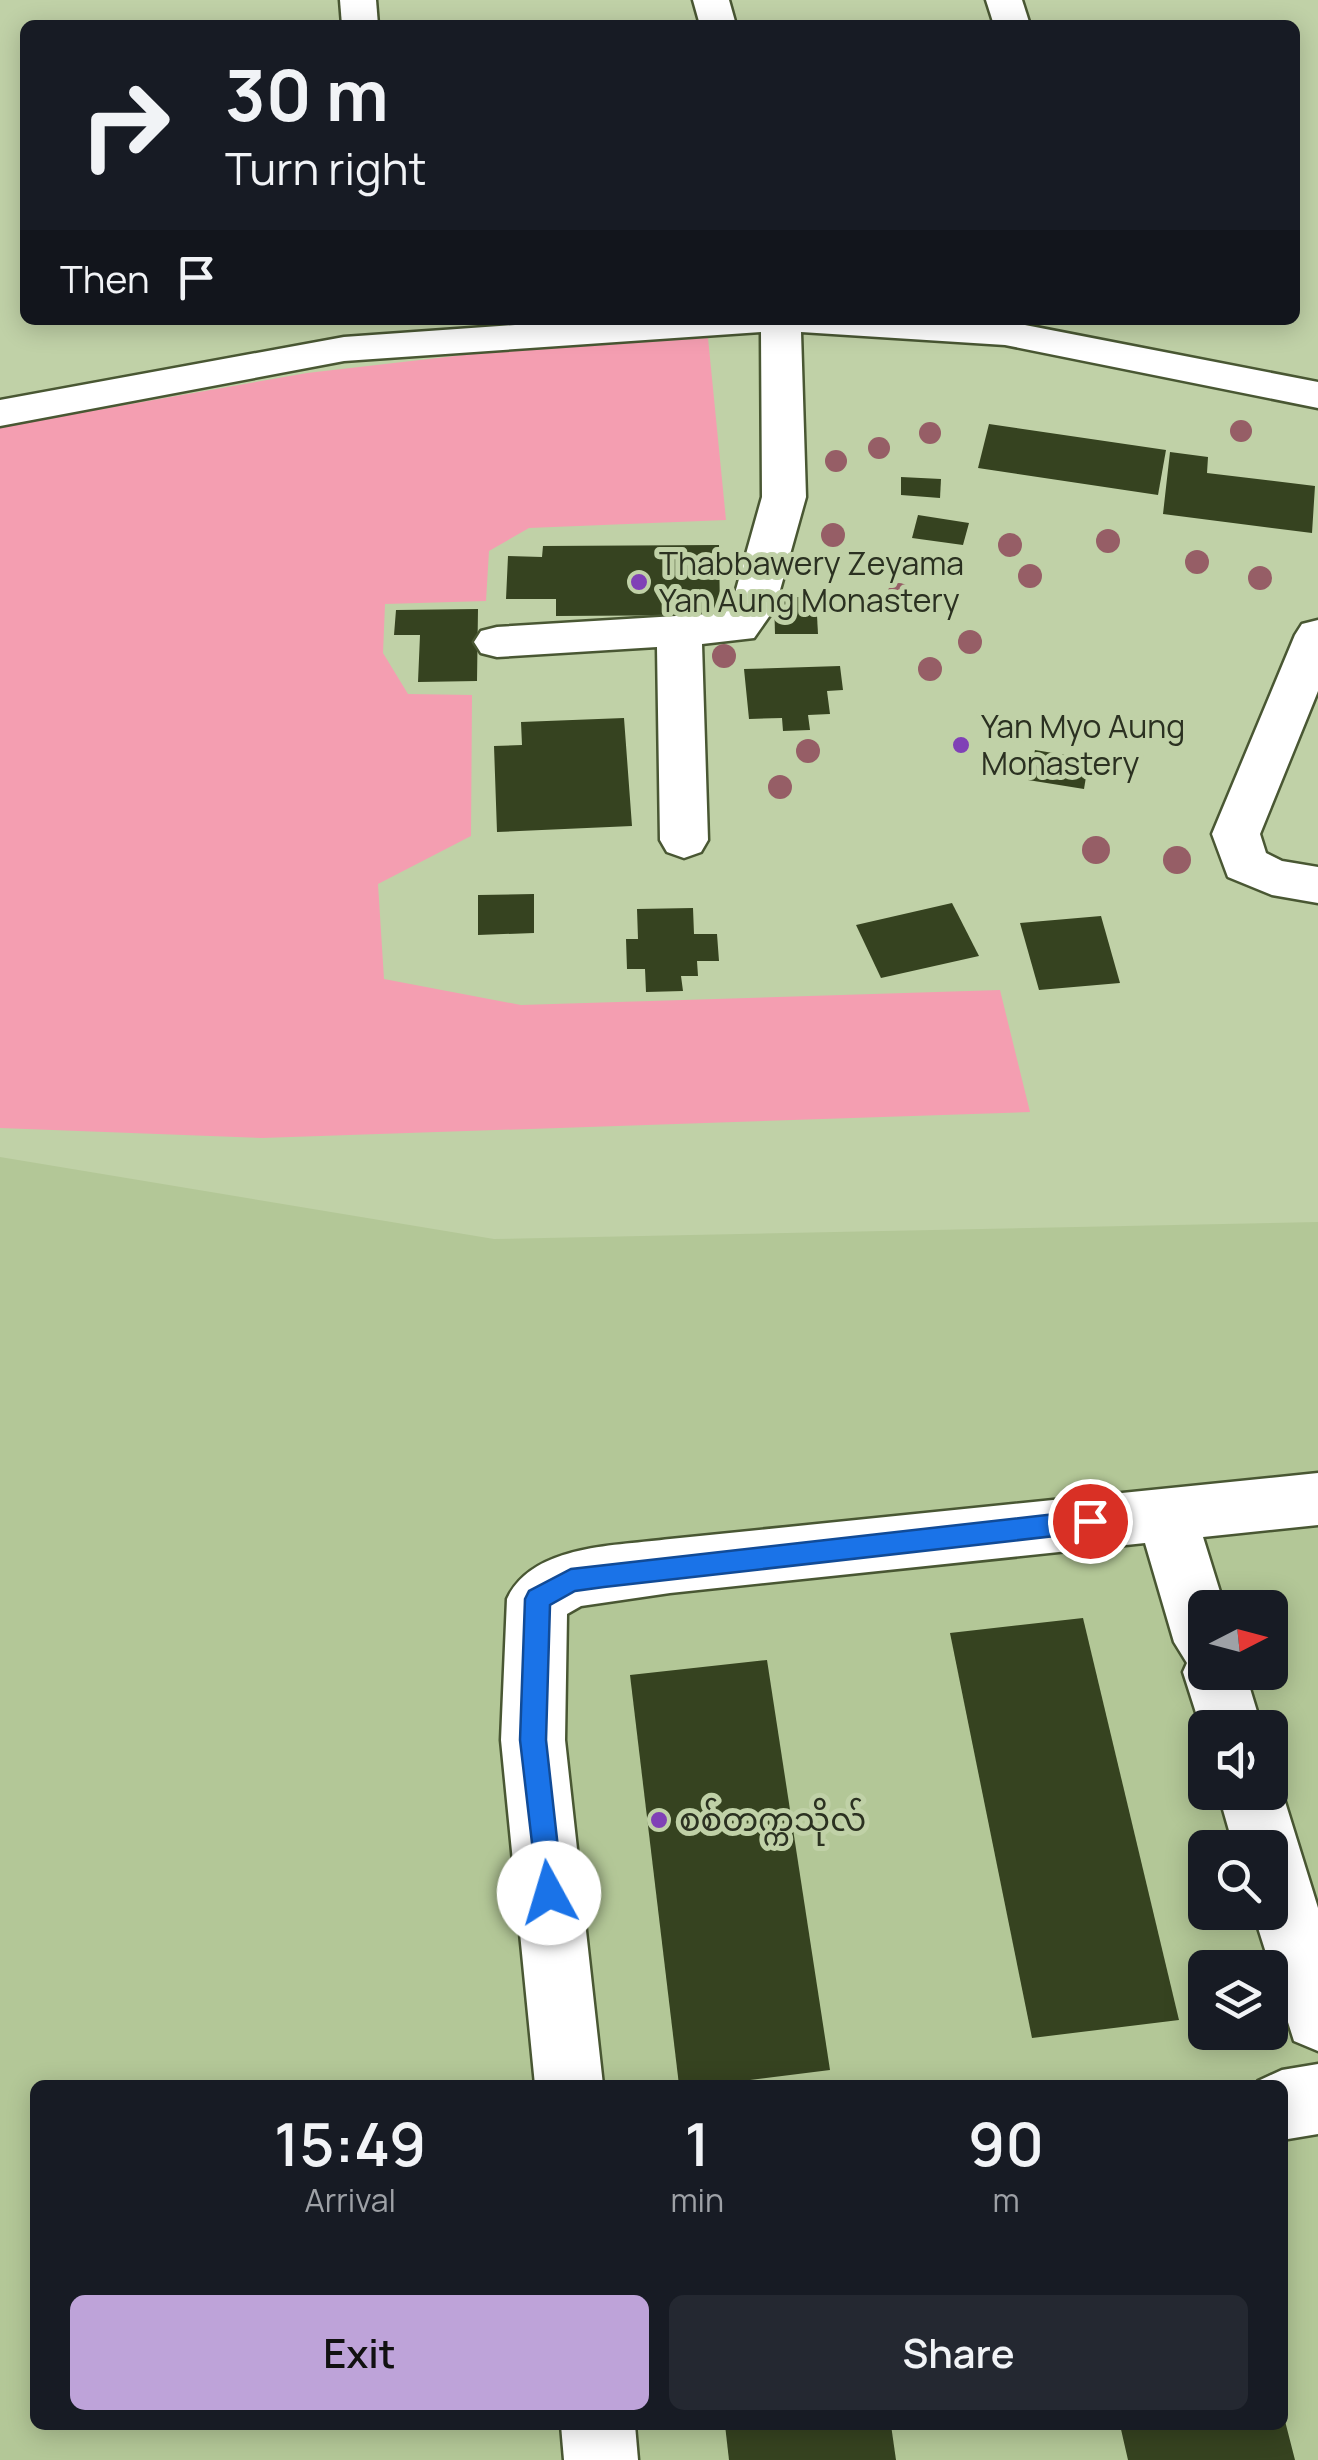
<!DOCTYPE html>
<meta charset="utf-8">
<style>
body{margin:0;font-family:Manrope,"Noto Sans Myanmar",sans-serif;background:#242831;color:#f1f3f6;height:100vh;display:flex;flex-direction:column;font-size:38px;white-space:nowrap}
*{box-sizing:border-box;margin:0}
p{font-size:32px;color:#9ea1a6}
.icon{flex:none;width:55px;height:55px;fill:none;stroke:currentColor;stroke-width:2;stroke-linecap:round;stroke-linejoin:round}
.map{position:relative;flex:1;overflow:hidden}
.drawer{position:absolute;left:30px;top:2080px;width:1258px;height:350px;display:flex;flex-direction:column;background:#171b24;border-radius:15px;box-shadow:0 5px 25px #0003}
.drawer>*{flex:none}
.banner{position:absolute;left:20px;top:20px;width:1280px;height:305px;border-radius:15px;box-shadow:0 5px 25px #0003;background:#171b24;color:#f1f3f6;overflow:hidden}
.needle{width:65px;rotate:84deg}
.controls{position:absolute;left:1188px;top:1590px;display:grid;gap:20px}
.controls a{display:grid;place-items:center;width:100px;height:100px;border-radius:15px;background:#171b24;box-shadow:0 5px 25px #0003;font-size:50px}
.pin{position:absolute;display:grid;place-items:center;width:85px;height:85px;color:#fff;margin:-42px;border:5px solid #fff;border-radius:50%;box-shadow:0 2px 10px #0007}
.me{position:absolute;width:110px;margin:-55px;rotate:354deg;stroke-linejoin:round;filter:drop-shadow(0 0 8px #0008)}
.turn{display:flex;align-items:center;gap:35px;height:210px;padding:0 40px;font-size:45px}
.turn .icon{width:130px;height:130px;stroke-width:2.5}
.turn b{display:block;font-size:70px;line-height:85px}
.then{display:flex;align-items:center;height:95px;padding:0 40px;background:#0003;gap:20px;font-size:38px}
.eta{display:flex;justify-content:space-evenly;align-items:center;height:170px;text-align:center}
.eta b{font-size:60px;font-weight:600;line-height:70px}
.cta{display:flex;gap:20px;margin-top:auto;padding:20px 40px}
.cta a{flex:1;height:115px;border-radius:15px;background:#bea3d9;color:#111;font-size:40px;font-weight:600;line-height:115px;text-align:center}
.cta a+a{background:#242831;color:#f1f3f6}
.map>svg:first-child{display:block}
</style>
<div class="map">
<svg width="1318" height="2460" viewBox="0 0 1318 2460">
<rect width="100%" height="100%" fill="#c0d1a7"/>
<path fill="#b3c797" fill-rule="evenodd" d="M 0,1157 L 494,1239 L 1318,1222 L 1318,2460 L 0,2460 ZM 1205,1608 L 1270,1608 L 1270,1672 L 1205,1672 ZM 1205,1728 L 1270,1728 L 1270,1792 L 1205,1792 ZM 1205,1848 L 1270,1848 L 1270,1912 L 1205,1912 ZM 1205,1968 L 1270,1968 L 1270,2032 L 1205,2032 ZM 35,2085 L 1282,2085 L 1282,2425 L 35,2425 Z"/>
<polygon fill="#f49eb1" points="708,338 726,520 529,528 489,551 486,601 385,604 383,653 408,694 472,695 471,836 378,884 384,979 521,1005 1000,990 1030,1112 262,1138 0,1128 0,427 307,373 481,353"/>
<g fill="#364320">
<polygon points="989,424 1166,450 1158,495 978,468"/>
<polygon points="1170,452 1208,457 1207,473 1315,486 1312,533 1163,514"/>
<polygon points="901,477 941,479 940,498 901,495"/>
<polygon points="918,515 969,523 963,545 912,538"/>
<polygon points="719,545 720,615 556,616 556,599 506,599 508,556 542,557 543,546"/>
<polygon points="774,597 816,597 818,634 775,634"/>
<polygon points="478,609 477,681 418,682 420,635 394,635 396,610"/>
<polygon points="840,666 843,690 827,691 830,714 808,715 810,730 783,731 782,718 749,719 744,669"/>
<polygon points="624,718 632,826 497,832 494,746 522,745 521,722"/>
<polygon points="1035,750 1089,759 1084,789 1028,780"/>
<polygon points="534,894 534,933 478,935 478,895"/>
<polygon points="952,903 979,956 881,978 856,925"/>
<polygon points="693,908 694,934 717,934 719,961 697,961 698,976 681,976 683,991 646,992 645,969 627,969 626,939 638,939 637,909"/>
<polygon points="1101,916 1120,983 1039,990 1020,923"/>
<polygon points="1083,1618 1179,2020 1032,2038 950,1633"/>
<polygon points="767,1660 830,2070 710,2085 679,2085 630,1675"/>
<polygon points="1284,2417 1295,2460 1128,2460 1120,2425 1282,2425"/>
<polygon points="725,2425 891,2425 896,2460 729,2460"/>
</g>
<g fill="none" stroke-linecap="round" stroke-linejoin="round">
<g stroke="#495733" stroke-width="5">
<g id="minor">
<polygon points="340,0 376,0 378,25 342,25"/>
<polygon points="693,0 729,0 736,25 700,25"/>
<polygon points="986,0 1022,0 1030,25 994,25"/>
<polygon points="586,320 1005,321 1318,382 1318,408 1005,345 801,332 806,497 775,608 754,638 702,644 708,840 701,852 684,858 667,852 660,840 657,647 497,657 481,653 474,642 481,631 497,627 725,613 732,604 762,497 761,332 344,361 0,426 0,400 344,337"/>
<polygon points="1318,620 1318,691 1260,834 1266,853 1282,861 1318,867 1318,903 1272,895 1228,877 1212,834 1295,635 1302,624"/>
<path d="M 1318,1473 L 1318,1525 L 1203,1537 L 1225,1608 L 1205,1608 L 1205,1672 L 1245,1672 L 1262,1728 L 1205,1728 L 1205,1741 L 1183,1672 L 1187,1663 L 1174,1642 L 1145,1543 L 670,1593 L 581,1606 L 567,1614 L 565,1740 L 603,2085 L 535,2085 L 501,1740 L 507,1599 C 532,1544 617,1546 670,1539 Z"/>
<polygon points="1270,1769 1282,1792 1318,1908 1318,2051 1294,2041 1253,1912 1270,1912 1270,1848 1234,1848 1218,1792 1270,1792"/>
<polygon points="1318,2064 1318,2134 1282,2140 1282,2085 1256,2085 1258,2081 1282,2070"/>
<polygon points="561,2425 635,2425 638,2460 564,2460"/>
</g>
</g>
<use href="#minor" fill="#fff" fill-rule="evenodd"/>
</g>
<g fill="#965e66">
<circle cx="1241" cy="431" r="11"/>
<circle cx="930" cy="433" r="11"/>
<circle cx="879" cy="448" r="11"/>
<circle cx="836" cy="461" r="11"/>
<circle cx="833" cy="535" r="12"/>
<circle cx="1108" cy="541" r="12"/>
<circle cx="1010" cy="545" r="12"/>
<circle cx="1197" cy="562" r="12"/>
<circle cx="1030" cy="576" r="12"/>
<circle cx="1260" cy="578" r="12"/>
<circle cx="899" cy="595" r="12"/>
<circle cx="970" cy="642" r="12"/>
<circle cx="724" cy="656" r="12"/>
<circle cx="930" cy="669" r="12"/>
<circle cx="808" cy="751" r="12"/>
<circle cx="780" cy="787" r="12"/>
<circle cx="1096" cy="850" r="14"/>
<circle cx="1177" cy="860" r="14"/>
</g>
<polygon fill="#1a73e8" stroke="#114b97" stroke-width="2.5" points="1090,1510 1098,1513 1102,1521 1098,1529 1090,1532 604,1587 575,1591 550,1605 546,1740 563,1893 559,1903 549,1907 539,1903 520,1740 525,1599 529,1591 571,1569"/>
<g fill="#8041b6" stroke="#c0d1a7" stroke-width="4">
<circle cx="639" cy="582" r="10"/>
<circle cx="961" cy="745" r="10"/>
<circle cx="659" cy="1820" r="10"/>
</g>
<g text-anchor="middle" stroke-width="10" stroke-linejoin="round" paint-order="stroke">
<g font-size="32" fill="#2b3121" stroke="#c0d1a7" text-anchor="start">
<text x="659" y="575">Thabbawery Zeyama<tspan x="659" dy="37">Yan Aung Monastery</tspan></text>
<text x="981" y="738">Yan Myo Aung<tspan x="981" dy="37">Monastery</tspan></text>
<text x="679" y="1831">စစ်‌တက္ကသိုလ်</text>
</g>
</g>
</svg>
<div class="controls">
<a><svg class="needle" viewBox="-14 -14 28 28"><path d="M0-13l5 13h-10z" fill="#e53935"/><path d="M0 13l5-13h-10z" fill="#9ea1a6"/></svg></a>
<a><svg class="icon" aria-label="sound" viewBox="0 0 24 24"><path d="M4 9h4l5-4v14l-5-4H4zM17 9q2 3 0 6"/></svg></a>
<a><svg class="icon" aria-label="search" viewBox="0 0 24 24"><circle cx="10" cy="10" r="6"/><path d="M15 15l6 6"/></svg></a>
<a><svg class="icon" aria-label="layers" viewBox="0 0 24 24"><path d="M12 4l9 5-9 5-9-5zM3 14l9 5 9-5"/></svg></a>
</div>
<div class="pin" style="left:1090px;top:1521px;background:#d93025"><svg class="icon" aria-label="arrive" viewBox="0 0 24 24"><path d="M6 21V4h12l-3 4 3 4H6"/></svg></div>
<svg class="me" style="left:549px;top:1893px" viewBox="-20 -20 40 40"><circle r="19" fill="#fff"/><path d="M0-13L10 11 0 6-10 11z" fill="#1a73e8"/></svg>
<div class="banner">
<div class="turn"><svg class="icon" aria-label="right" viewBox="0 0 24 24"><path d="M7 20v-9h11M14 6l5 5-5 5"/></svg><div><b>30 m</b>Turn right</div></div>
<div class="then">Then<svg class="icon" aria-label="arrive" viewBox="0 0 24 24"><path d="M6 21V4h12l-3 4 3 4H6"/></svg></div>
</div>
<section class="drawer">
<div class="eta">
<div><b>15:49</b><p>Arrival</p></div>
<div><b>1</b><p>min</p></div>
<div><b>90</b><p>m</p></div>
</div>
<div class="cta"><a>Exit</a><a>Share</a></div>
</section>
</div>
